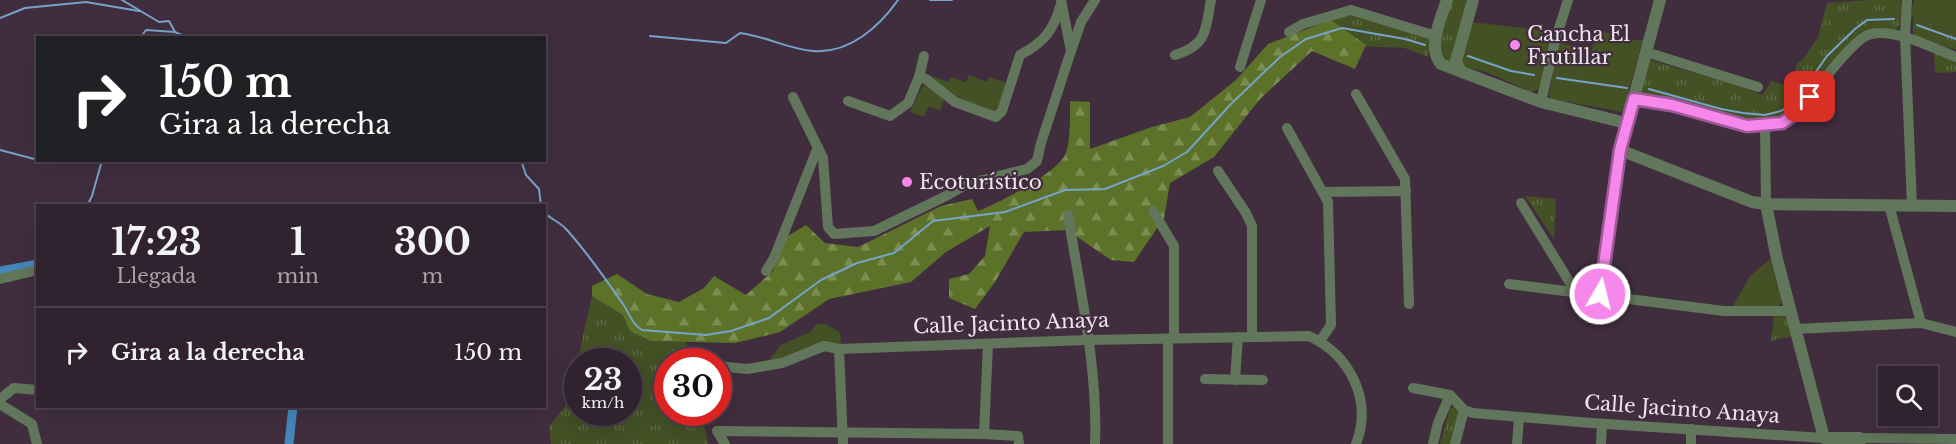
<!DOCTYPE html>
<html lang="es">
<meta charset="utf-8">
<style>
body{margin:0;font-family:"Libre Baskerville",serif;background:#382a37;color:#f1f3f6;height:100vh;display:flex;flex-direction:column;font-size:22px;white-space:nowrap}
*{box-sizing:border-box;margin:0}
p{font-size:20px;color:#a8a4aa}
.icon{flex:none;width:33px;height:33px;fill:none;stroke:currentColor;stroke-width:2;stroke-linecap:round;stroke-linejoin:round}
.map{position:relative;flex:1;overflow:hidden}
.panel{position:absolute;left:36px;top:204px;width:510px;height:204px;display:flex;flex-direction:column;background:#30222f;border-radius:0px;box-shadow:0 6px 24px #0002,0 0 0 2px #4b3f4b}
.panel>*{flex:none}
.guide{position:absolute;left:36px;top:36px;width:510px;height:126px;border-radius:0px;box-shadow:0 6px 24px #0002,0 0 0 2px #4b3f4b;background:#202124;color:#fff;overflow:hidden}
.buttons{position:absolute;left:1878px;top:366px;display:grid;gap:12px}
.buttons a{display:grid;place-items:center;width:60px;height:60px;border-radius:0px;background:#30222f;box-shadow:0 6px 24px #0002,0 0 0 2px #4b3f4b;font-size:30px}
.speed{position:absolute;left:564px;top:348px;display:flex;gap:12px;font-size:30px;font-weight:700;text-align:center}
.speed>*{display:grid;place-content:center;width:78px;height:78px;border-radius:50%;background:#30222f;box-shadow:0 6px 24px #0002,0 0 0 2px #4b3f4b;line-height:1}
.speed small{font-size:15px;font-weight:400}
.speed .limit{border:9px solid #d22;background:#fff;color:#111}
.pin{position:absolute;display:grid;place-items:center;width:51px;height:51px;color:#fff;margin:-26px;border-radius:12px;box-shadow:0 3px 9px #0006}
.me{position:absolute;width:66px;margin:-33px;rotate:8deg;stroke-linejoin:round;filter:drop-shadow(0 0 4px #0008)}
.turn{display:flex;align-items:center;gap:21px;height:126px;padding:0 24px;font-size:27px}
.turn .icon{width:78px;height:78px;stroke-width:2.5}
.turn b{display:block;font-size:42px;line-height:51px}
.eta{display:flex;justify-content:space-evenly;align-items:center;height:102px;text-align:center}
.eta b{font-size:36px;font-weight:700;line-height:42px}
ul{padding:0;list-style:none}
li{display:flex;align-items:center;gap:18px;height:90px;padding:0 24px;border-top:2px solid #4b3f4b}
li div{flex:1}
li b{display:block;font-size:22px}
li em{font-style:normal}
.map>svg:first-child{display:block}
</style>
<div class="map">
<svg width="1956" height="444" viewBox="0 0 1956 444">
<defs>
<pattern id="grass-tufts" width="24" height="20" patternUnits="userSpaceOnUse" patternTransform="scale(1.5)"><rect width="24" height="20" fill="#435125"/><path d="M3 7l-1-3M5 7V3M7 7l1-3M15 17l-1-3M17 17v-4M19 17l1-3" fill="none" stroke="#5e6a45"/></pattern>
<pattern id="forest-firs" width="22" height="20" patternUnits="userSpaceOnUse" patternTransform="scale(1.5)"><rect width="22" height="20" fill="#5c7228"/><path d="M5 1l3.5 6h-7zM16 11l3.5 6h-7z" fill="#7c8d52"/></pattern>
</defs>
<rect width="100%" height="100%" fill="#402e3f"/>
<g fill="url(#grass-tufts)" fill-rule="evenodd">
<polygon points="1452,0 1467,0 1450,63 1444,61 1439,45"/>
<path d="M 1872,0 L 1900,0 L 1902,2 L 1900,25 L 1896,30 L 1876,29 L 1797,108 C 1781,120 1773,121 1753,123 L 1637,95 L 1647,59 L 1732,84 L 1763,95 L 1771,81 L 1785,85 L 1792,80 L 1797,64 L 1804,58 L 1818,37 L 1827,3 Z"/>
<polygon points="1353,15 1429,37 1431,41 1428,57 1405,48 1358,46 1331,20"/>
<polygon points="1913,18 1956,33 1956,50 1933,43 1913,35"/>
<polygon points="1934,52 1956,61 1956,72 1935,73"/>
<polygon points="1525,196 1556,199 1554,239"/>
<path d="M 592,296 L 623,315 L 651,341 L 686,342 L 692,361 L 668,362 L 668,412 L 702,413 L 708,444 L 551,444 L 549,426 L 568,403 ZM 578,362 L 628,362 L 628,412 L 578,412 Z"/>
<polygon points="1774,316 1786,317 1792,336 1771,341"/>
<polygon points="1454,407 1460,412 1451,444 1440,444 1450,408"/>
</g>
<path fill="url(#forest-firs)" d="M 1331,20 L 1366,45 L 1355,69 L 1312,51 L 1260,99 L 1214,157 L 1170,183 L 1164,218 L 1134,262 L 1111,260 L 1067,230 L 1024,232 L 995,282 L 975,309 L 949,298 L 949,279 L 969,274 L 985,256 L 990,226 L 946,252 L 911,282 L 829,299 L 780,332 L 735,343 L 651,341 L 630,331 L 623,315 L 592,296 L 592,286 L 617,274 L 647,294 L 679,302 L 704,288 L 714,276 L 746,295 L 773,271 L 783,239 L 806,225 L 825,243 L 858,247 L 941,206 L 972,199 L 978,211 C 1000,202 1051,176 1064,157 C 1071,146 1070,115 1070,101 L 1090,102 L 1090,149 L 1152,127 L 1190,117 L 1236,80 L 1268,44 Z"/>
<g fill="#435125">
<polygon points="1914,0 1956,0 1956,33 1910,17"/>
<polygon points="1470,22 1552,31 1539,89 1532,92 1486,72 1463,67 1460,64"/>
<polygon points="1598,30 1633,40 1643,40 1623,112 1551,99 1549,96 1558,42 1591,51"/>
<polygon points="929,75 948,82 951,77 966,82 969,75 987,82 989,77 1006,83 1000,106 994,111 958,98"/>
<polygon points="927,84 944,100 940,111 929,106 924,117 910,112 922,87"/>
<polygon points="1770,259 1781,297 1782,302 1778,306 1732,308 1750,276"/>
<path d="M 817,324 L 825,324 L 840,332 L 841,344 C 817,339 793,353 771,362 L 770,359 L 781,345 L 810,332 Z"/>
</g>
<g fill="none" stroke-linecap="round" stroke-linejoin="round">
<g stroke="#77a3ca" stroke-width="2">
<polyline points="122,0 159,22 169,21 175,32"/>
<polyline points="930,0 952,0"/>
<polyline points="0,18 25,8 86,2 139,11"/>
<polyline points="1917,25 1956,39"/>
<path d="M 650,36 L 726,43 L 740,33 C 765,36 788,49 813,51 C 849,54 879,27 898,0"/>
<polyline points="140,38 146,30 175,32 188,38"/>
<polyline points="1468,56 1511,71 1534,75"/>
<polyline points="1557,78 1627,88"/>
<polyline points="1649,89 1721,109 1743,113 1765,115 1781,111 1794,103 1827,56 1855,29 1867,20 1894,19"/>
<polyline points="0,150 38,160"/>
<polyline points="38,160 47,163 49,160"/>
<polyline points="521,160 526,175 539,189 541,206"/>
<polyline points="87,206 92,196 101,164 105,160"/>
<path d="M 544,212 C 550,219 560,222 566,229 C 588,253 604,277 623,304 C 630,314 631,323 642,330 L 706,335 L 731,331 L 769,318 L 821,280 L 857,263 L 894,253 L 933,221 L 1005,212 L 1065,190 L 1105,189 L 1163,166 L 1187,152 L 1231,104 L 1280,57 L 1306,39 L 1342,28 L 1405,39 L 1425,45"/>
</g>
<g stroke="#4487ba" stroke-width="9">
<polyline points="0,271 38,264"/>
<polyline points="289,444 293,406"/>
</g>
<g stroke="#62765b" stroke-width="10">
<polyline points="1907,0 1905,36 1912,206"/>
<polyline points="1289,32 1303,24 1351,10 1436,36"/>
<polyline points="1071,51 1081,22 1095,0"/>
<polyline points="1646,52 1758,87"/>
<path d="M 1175,55 C 1208,45 1205,30 1211,0"/>
<polyline points="1240,67 1261,0"/>
<path d="M 919,77 L 926,79 L 955,102 L 996,117 L 1002,111 L 1020,55 C 1043,43 1053,31 1060,7"/>
<polyline points="1356,94 1405,179 1409,304"/>
<polyline points="793,97 823,158 828,227 834,234 874,231 948,195 967,184 1027,169 1037,161 1041,143 1071,51 1061,0"/>
<path d="M 1634,99 C 1647,101 1661,102 1675,106 C 1707,114 1748,136 1782,123 C 1796,118 1806,103 1815,91 C 1826,77 1852,42 1868,35 C 1891,26 1935,49 1956,57"/>
<polyline points="848,101 890,116 908,103 919,77 924,56"/>
<polyline points="1541,102 1555,41 1568,0"/>
<polyline points="1765,126 1766,204"/>
<polyline points="1287,128 1328,202 1331,325 1320,341"/>
<polyline points="1218,171 1246,213 1252,226 1252,336"/>
<polyline points="1324,192 1406,191"/>
<polyline points="1521,203 1575,291"/>
<polyline points="1889,205 1921,323"/>
<polyline points="1153,211 1174,246 1174,338"/>
<path d="M 1068,215 C 1080,290 1098,368 1095,444"/>
<polyline points="766,271 774,258 818,147"/>
<polyline points="0,279 38,270"/>
<polyline points="1509,284 1724,311 1791,311"/>
<polyline points="1600,294 1620,150"/>
<polyline points="1795,329 1921,323 1956,332"/>
<polyline points="839,349 843,444"/>
<path d="M 718,366 L 747,369 L 782,363 L 824,346 L 839,349 L 1088,340 L 1309,336 C 1350,355 1373,400 1356,444"/>
<polyline points="1205,379 1263,380"/>
<polyline points="1235,380 1238,337"/>
<polyline points="1413,388 1450,395 1464,410 1473,413 1591,423 1824,438"/>
<polyline points="0,399 14,388 38,390"/>
<polyline points="0,404 32,424 37,444"/>
<polyline points="717,431 984,434 1018,436 1019,444"/>
<polyline points="717,431 725,444"/>
<polyline points="984,434 988,344"/>
<polyline points="1860,438 1956,439"/>
<polyline points="1168,444 1168,339"/>
<polyline points="1433,444 1438,423 1450,395"/>
<polyline points="1455,444 1464,410"/>
<polyline points="1517,444 1519,417"/>
<polyline points="1601,444 1602,424"/>
<polyline points="1691,444 1691,429"/>
</g>
<g stroke="#62765b" stroke-width="12">
<path d="M 1447,0 C 1441,18 1427,48 1441,64 L 1541,102 L 1626,123"/>
<polyline points="1660,0 1620,150 1752,202 1766,204 1956,206"/>
<polyline points="1460,70 1456,61 1473,0"/>
<polyline points="1766,204 1777,259 1824,438 1860,438 1859,444"/>
</g>
</g>
<g fill="none" stroke-linecap="round" stroke-linejoin="round">
<g stroke="#a15899" stroke-width="15">
<polyline id="route" points="1600,294 1620,150 1634,99 1672,105 1747,126 1782,123 1798,112 1810,97"/>
</g>
<use href="#route" stroke="#f788eb" stroke-width="10"/>
</g>
<g fill="#f788eb" stroke="#402e3f" stroke-width="2">
<circle cx="1515" cy="45" r="6"/>
<circle cx="907" cy="182" r="6"/>
</g>
<g text-anchor="middle" stroke-width="4.5" stroke-linejoin="round" paint-order="stroke">
<g font-size="20" fill="#efe3ee" stroke="#402e3f" text-anchor="start">
<text x="1527" y="41">Cancha El<tspan x="1527" dy="23">Frutillar</tspan></text>
<text x="919" y="189">Ecoturístico</text>
</g>
<g font-size="20" fill="#efe3ee" stroke="#402e3f">
<text transform="translate(1011 323) rotate(-2)" y="7">Calle Jacinto Anaya</text>
<text transform="translate(1682 409) rotate(4)" y="7">Calle Jacinto Anaya</text>
</g>
</g>
</svg>
<div class="buttons">
<a><svg class="icon" aria-label="search" viewBox="0 0 24 24"><circle cx="10" cy="10" r="6"/><path d="M15 15l6 6"/></svg></a>
</div>
<div class="speed"><div>23<small>km/h</small></div><div class="limit">30</div></div>
<div class="pin" style="left:1810px;top:97px;background:#d93025"><svg class="icon" aria-label="arrive" viewBox="0 0 24 24"><path d="M6 21V4h12l-3 4 3 4H6"/></svg></div>
<svg class="me" style="left:1600px;top:294px" viewBox="-20 -20 40 40"><circle r="17" fill="#f788eb" stroke="#fff" stroke-width="3"/><path d="M0-11L8 9 0 5-8 9z" fill="#fff"/></svg>
<div class="guide">
<div class="turn"><svg class="icon" aria-label="right" viewBox="0 0 24 24"><path d="M7 20v-9h11M14 6l5 5-5 5"/></svg><div><b>150 m</b>Gira a la derecha</div></div>
</div>
<section class="panel">
<div class="eta">
<div><b>17:23</b><p>Llegada</p></div>
<div><b>1</b><p>min</p></div>
<div><b>300</b><p>m</p></div>
</div>
<ul>
<li><svg class="icon" aria-label="right" viewBox="0 0 24 24"><path d="M7 20v-9h11M14 6l5 5-5 5"/></svg><div><b>Gira a la derecha</b></div><em>150 m</em></li>
</ul>
</section>
</div>
